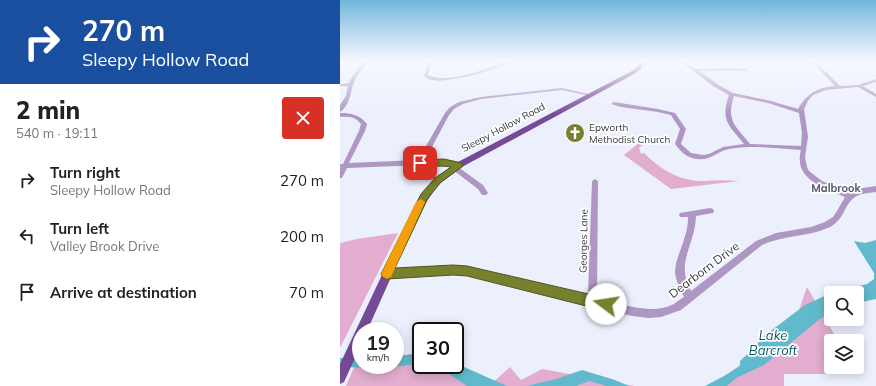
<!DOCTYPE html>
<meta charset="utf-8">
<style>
body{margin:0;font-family:Mulish,sans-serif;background:#f2f2f2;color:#222;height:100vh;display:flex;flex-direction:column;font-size:15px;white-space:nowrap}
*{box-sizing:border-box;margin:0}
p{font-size:13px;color:#767676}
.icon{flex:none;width:22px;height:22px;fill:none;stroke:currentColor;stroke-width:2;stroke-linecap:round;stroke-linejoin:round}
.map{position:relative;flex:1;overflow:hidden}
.drawer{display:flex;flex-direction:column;background:#fff;width:340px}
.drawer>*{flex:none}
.banner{background:#1a4fa0;color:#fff;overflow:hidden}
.fabs{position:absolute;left:484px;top:286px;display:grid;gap:8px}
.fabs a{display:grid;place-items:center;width:40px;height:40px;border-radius:4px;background:#fff;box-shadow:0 2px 10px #0003;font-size:20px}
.speed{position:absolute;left:12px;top:322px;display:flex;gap:8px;font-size:20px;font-weight:700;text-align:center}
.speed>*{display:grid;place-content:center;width:52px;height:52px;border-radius:50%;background:#fff;box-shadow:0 2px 10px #0003;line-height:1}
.speed small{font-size:10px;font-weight:400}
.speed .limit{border:2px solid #111;border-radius:6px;background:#fff;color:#111}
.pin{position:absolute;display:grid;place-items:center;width:34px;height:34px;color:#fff;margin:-17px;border-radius:8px;box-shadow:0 2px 6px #0006}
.me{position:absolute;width:44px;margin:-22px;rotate:284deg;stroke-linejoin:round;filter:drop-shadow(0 0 3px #0008)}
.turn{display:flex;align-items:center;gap:14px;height:84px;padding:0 16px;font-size:18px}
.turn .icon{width:52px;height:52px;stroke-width:2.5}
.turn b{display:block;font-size:28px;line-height:34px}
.round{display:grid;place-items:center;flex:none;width:42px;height:42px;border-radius:4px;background:#f2f2f2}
.summary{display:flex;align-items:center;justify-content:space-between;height:68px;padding:0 16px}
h1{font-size:24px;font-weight:800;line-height:30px}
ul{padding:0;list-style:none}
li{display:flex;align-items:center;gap:12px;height:56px;padding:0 16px}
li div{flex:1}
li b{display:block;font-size:15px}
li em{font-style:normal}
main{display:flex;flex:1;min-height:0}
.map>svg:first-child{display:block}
</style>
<main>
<section class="drawer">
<div class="banner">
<div class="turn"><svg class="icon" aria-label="right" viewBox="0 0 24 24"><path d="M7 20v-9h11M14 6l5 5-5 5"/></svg><div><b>270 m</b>Sleepy Hollow Road</div></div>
</div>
<div class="summary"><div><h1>2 min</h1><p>540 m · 19:11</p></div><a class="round" style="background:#d93025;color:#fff"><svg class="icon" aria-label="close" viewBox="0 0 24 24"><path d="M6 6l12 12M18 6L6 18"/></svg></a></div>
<ul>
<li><svg class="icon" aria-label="right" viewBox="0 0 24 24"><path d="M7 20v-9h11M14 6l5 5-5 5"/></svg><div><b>Turn right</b><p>Sleepy Hollow Road</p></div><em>270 m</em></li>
<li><svg class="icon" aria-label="left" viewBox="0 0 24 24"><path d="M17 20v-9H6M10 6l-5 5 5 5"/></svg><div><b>Turn left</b><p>Valley Brook Drive</p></div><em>200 m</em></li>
<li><svg class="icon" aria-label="arrive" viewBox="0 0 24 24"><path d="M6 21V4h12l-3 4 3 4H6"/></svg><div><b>Arrive at destination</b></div><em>70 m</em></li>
</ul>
</section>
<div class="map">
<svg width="536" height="386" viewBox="0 0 536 386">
<rect width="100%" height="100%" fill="#eceffc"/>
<g fill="#e2adce">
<path d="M 304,139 L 309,140 L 299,148 L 301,154 L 304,153 C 320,169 340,182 365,181 C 376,180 387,180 399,181 L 331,189 L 284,155 Z"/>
<polygon points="58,233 4,340 0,348 0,243 17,239"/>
<polygon points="467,287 498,341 491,341 491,367 512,367 516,374 444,374 444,386 374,386 456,319"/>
<polygon points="73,354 70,362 148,386 6,386 17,360 21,365 55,365 55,356"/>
<polygon points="170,367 181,380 202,369 294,386 149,386"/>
</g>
<g fill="#61bacb">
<polygon points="536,240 536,299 517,303 517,293 491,293 527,284 534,279 534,273 514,241 525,243"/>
<polygon points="491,293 491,314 481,318 424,365 396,378 387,386 365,386 384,376 400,366 400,361 412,350 424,336 465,305"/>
<polygon points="73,354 81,355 81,364 38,368 0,367 0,358 21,358 21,365 55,365 55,357"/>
<polygon points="115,363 167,386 127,386 99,367 88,365 115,365"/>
<polygon points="242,370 275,380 289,386 267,386 249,381 236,386 187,386 216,379"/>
</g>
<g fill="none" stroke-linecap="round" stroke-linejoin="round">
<g fill="#ae97c2" fill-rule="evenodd">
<path d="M 24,61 L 28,61 C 24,67 18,73 15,80 C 10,90 11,105 0,112 L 0,105 L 6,96 L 8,86 L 0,86 L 0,84 L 9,83 L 10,80 Z"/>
<path d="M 89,61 L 93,61 L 88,75 C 109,85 147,68 168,61 L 174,61 C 161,69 107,84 92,80 C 89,80 86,78 84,76 Z"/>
<path d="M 337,61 L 342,61 L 356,69 L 396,68 L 407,69 L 407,71 L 360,71 L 377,84 L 393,93 L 431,101 L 458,109 C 466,94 478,87 495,86 L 471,61 L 475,61 L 500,86 L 518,85 L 536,79 L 536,82 L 523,86 L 536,94 L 536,97 L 518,87 L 486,90 L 473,95 L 468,101 L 464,109 L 468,137 L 465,157 L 467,167 L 469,171 L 482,181 L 510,193 L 523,188 L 536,186 L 536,192 C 529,193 521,193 515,197 C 504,204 505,219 490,227 C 469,237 443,235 422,245 L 341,310 L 321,317 L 309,318 L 292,316 L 127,275 L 113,274 L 47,278 L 44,277 L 43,274 L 44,271 L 47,270 L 113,266 L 127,267 L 248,296 L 252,181 L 255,179 L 258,181 L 257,298 C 280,303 311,316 334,304 C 337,302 340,299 344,297 C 340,289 336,281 335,273 C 335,260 342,248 345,236 C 347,230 348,224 348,217 L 340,217 L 339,215 L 340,213 L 370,208 L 373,209 L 374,211 L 373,213 L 356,216 C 355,246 335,262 351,291 L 416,241 L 436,233 L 471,227 L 485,222 L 493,217 L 497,211 L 505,197 C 484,188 453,179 461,150 C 437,148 412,145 389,149 C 378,151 370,161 357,159 C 347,158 341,152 335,144 L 340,129 L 331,115 L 318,112 L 281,107 L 271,104 L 274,102 L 318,109 L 335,113 L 346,129 L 341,144 L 351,153 L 363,155 L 369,154 L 383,147 L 404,144 C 389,125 380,121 389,95 L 373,86 L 348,67 ZM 394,96 L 428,103 L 459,113 L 462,133 L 461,146 L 410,144 C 395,125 386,121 394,96 Z"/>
<path d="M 222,88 L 252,95 L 250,96 L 222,90 L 141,99 L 123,104 L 114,109 L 109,115 L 85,160 L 109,160 L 121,163 L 122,165 L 121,167 L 118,167 L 143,185 L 148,193 L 146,195 L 142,195 L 138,189 L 113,170 L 112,168 L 115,166 L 109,164 L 7,168 L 2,178 L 0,178 L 0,164 L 3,164 L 19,131 L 21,124 C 16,117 9,116 0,117 L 0,113 C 11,113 20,115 27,124 L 25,131 L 9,163 L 78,160 L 105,113 L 110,107 L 119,102 L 141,97 Z"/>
</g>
<path fill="#774a97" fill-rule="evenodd" d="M 300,61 L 304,61 L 301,69 L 294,74 L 122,167 L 98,185 L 82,208 L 27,331 L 21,331 L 21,345 L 4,382 L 0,384 L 0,364 L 74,207 C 84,188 99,175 116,163 L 290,72 L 297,67 Z"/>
</g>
<linearGradient id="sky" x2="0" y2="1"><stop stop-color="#72b6dc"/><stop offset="0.53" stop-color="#f6f8fe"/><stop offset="1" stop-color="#f6f8fe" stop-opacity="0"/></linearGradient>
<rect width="536" height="115" fill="url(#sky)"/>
<path fill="#77812d" stroke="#4d541d" d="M 104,159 L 122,163 L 123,166 L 101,182 L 88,198 L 55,268 L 113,265 L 127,266 L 266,298 L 270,300 L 272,304 L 270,309 L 266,311 L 127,276 L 113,275 L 47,279 L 43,278 L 41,274 L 81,194 L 95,178 L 111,167 C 102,165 81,168 75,163 L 80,160 Z"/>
<polygon fill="#f59e0b" points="81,199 85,202 51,277 47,279 43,277 41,274 43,270 76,202"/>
<defs>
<g id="church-disc" transform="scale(1)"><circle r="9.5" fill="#77812d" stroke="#fff"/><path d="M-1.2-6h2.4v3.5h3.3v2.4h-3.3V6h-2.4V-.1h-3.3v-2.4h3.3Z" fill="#fff"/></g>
</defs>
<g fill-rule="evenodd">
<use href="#church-disc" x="235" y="133"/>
</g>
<g text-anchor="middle" stroke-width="3.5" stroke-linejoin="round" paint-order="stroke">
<g font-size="10" fill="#373941" stroke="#fff">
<text transform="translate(163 127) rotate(-28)" y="4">Sleepy Hollow Road</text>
<text transform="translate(243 241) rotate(-89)" y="4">Georges Lane</text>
</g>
<g font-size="10" fill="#373941" stroke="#fff" text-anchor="start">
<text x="249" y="131">Epworth<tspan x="249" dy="12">Methodist Church</tspan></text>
</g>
<g font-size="11" font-weight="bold" fill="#505365" stroke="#fff">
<text x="496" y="192">Malbrook</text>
</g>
<g font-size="12" fill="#373941" stroke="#fff">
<text transform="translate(364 270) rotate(-37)" y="4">Dearborn Drive</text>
</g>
<g font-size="13" font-style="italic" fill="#0a5865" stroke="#fff">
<text x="433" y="340">Lake<tspan x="433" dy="15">Barcroft</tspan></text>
</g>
</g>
</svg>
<div class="fabs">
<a><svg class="icon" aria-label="search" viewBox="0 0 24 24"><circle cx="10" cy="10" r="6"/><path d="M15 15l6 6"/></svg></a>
<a><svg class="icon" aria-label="layers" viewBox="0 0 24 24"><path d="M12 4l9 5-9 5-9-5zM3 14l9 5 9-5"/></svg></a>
</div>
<div class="speed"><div>19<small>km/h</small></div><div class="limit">30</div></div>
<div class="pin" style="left:80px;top:163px;background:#d93025"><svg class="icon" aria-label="arrive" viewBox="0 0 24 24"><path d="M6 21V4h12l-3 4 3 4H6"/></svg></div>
<svg class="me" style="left:266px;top:304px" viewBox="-20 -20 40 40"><circle r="19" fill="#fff"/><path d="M0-13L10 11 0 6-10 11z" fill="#77812d"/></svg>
</div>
</main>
